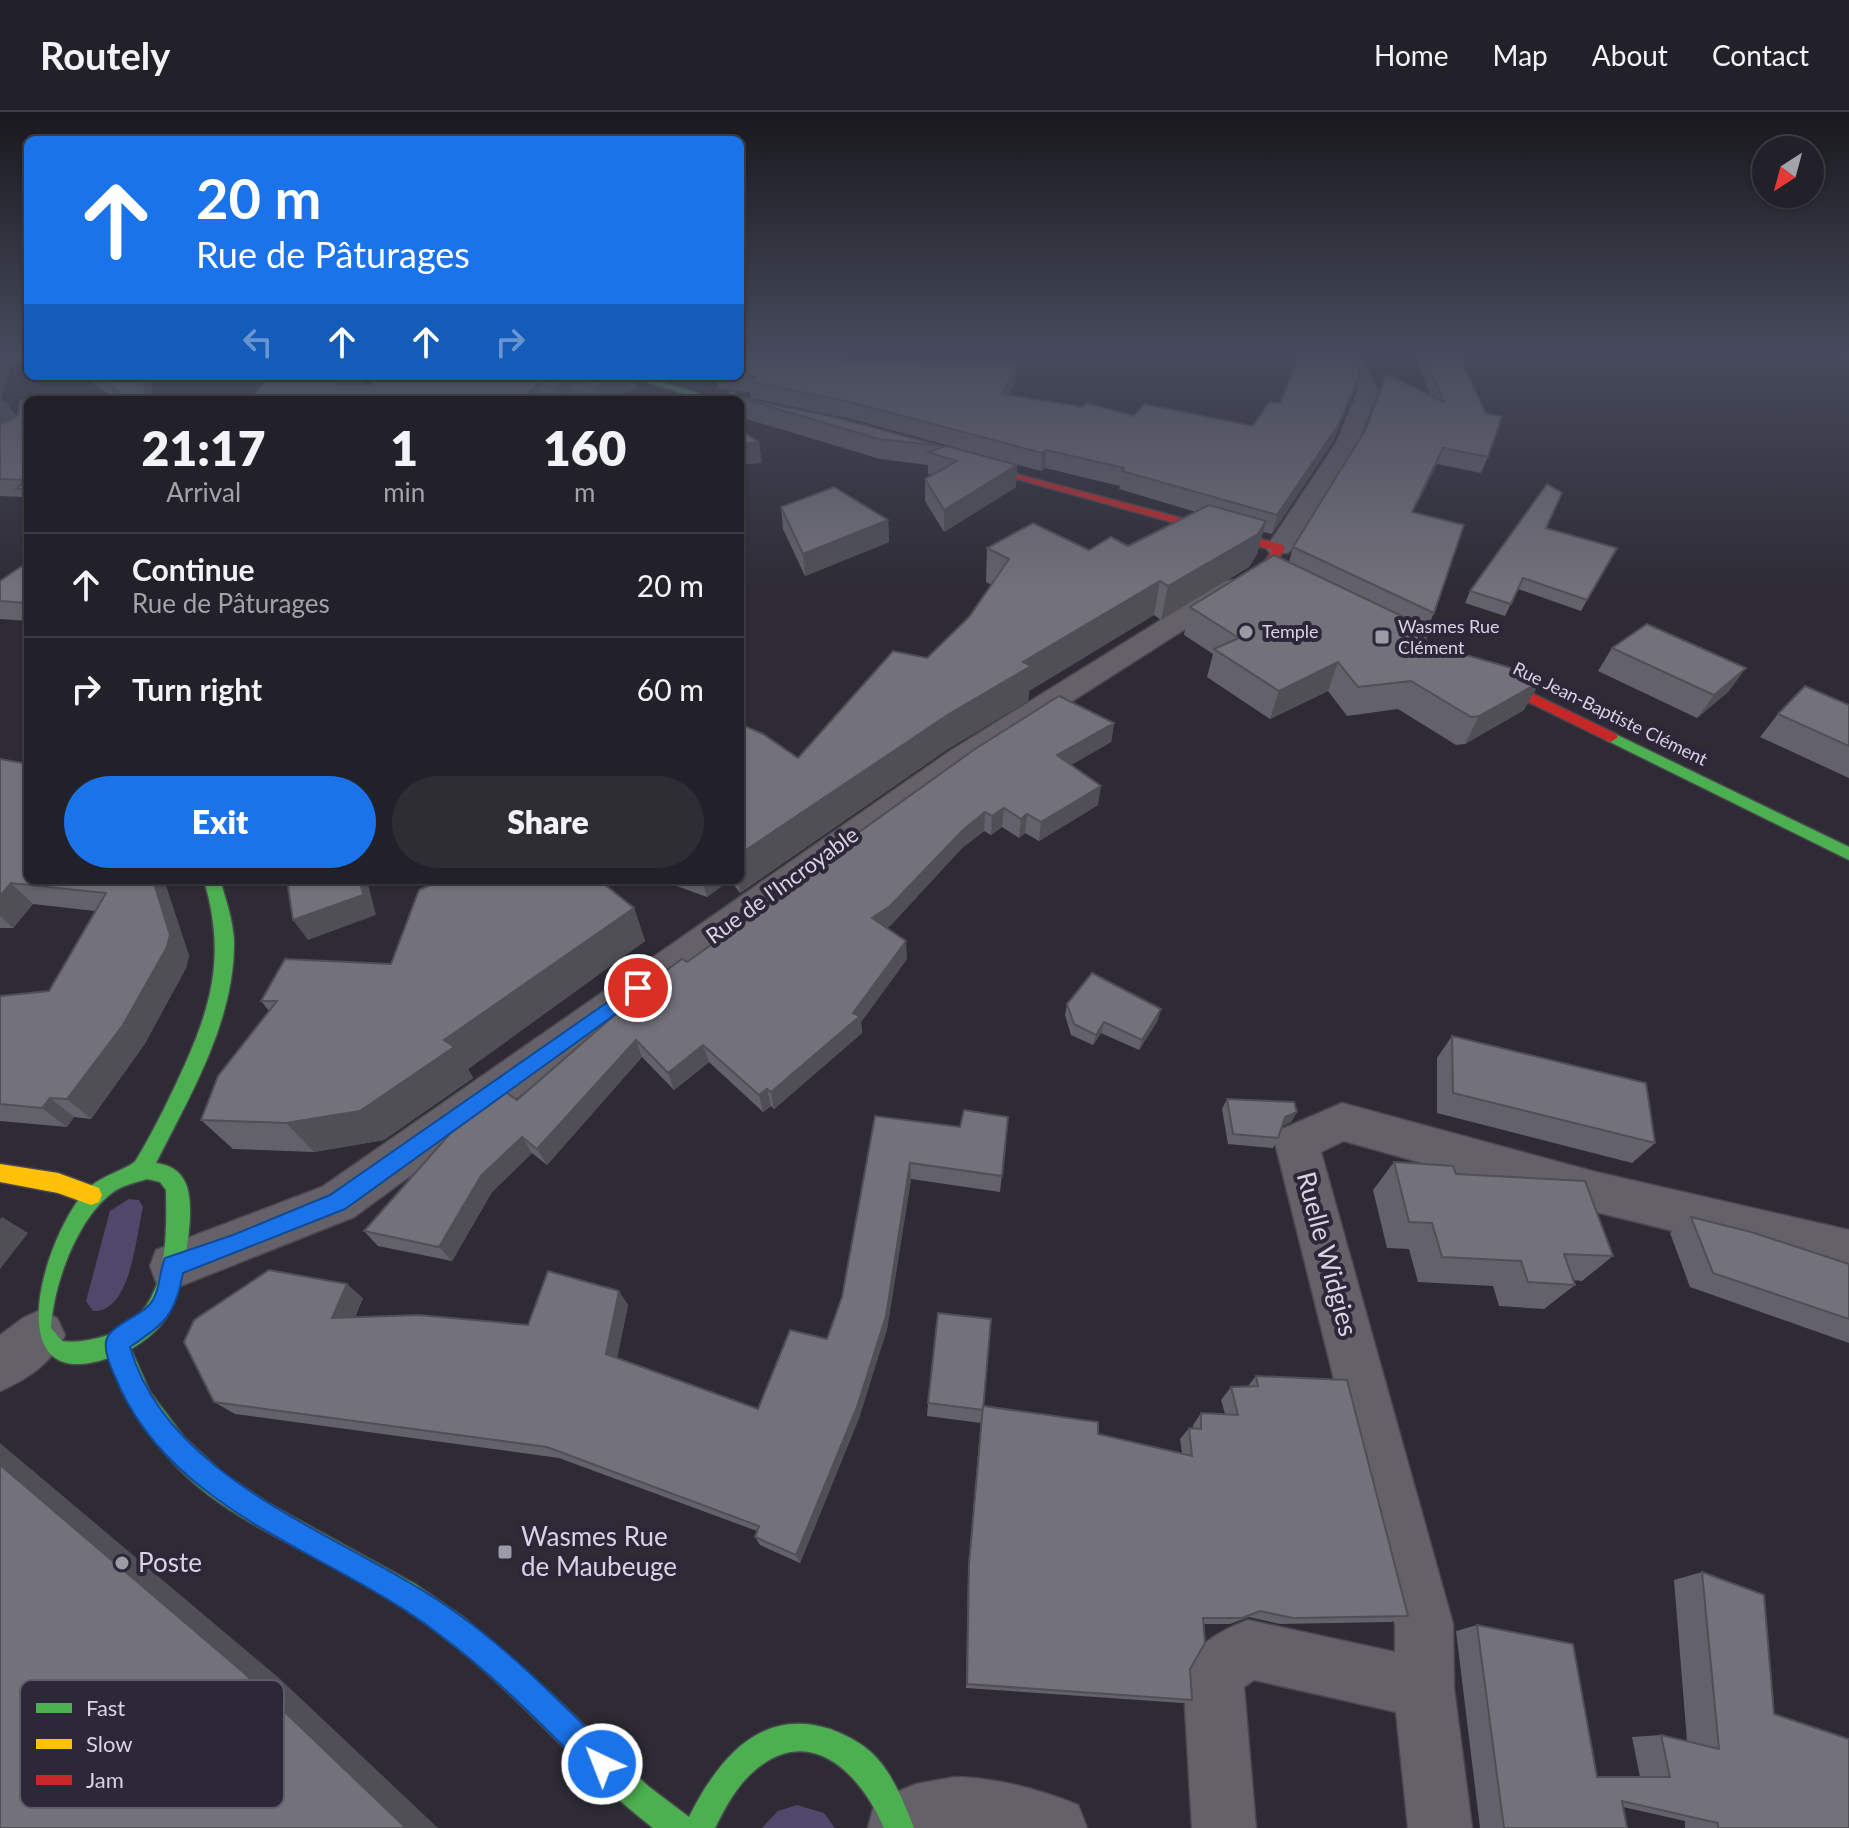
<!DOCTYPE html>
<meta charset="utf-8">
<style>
body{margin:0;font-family:Lato,sans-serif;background:#2e2d34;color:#f1f3f6;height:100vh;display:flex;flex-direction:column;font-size:30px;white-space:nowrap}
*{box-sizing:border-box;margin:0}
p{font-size:26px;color:#a2a3a8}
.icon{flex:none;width:44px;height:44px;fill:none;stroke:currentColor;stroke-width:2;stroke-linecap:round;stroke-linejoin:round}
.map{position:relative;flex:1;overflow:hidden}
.drawer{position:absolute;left:24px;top:284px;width:720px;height:488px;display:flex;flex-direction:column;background:#222028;border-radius:12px;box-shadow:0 2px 6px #0004,0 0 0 2px #3f3e45}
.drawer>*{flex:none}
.top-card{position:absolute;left:24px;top:24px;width:720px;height:244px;border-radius:12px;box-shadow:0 2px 6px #0004,0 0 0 2px #3f3e45;background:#1a73e8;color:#fff;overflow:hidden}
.needle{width:52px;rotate:216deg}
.tools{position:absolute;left:1752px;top:24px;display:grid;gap:16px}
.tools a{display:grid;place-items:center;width:72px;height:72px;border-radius:50%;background:#222028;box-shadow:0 2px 6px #0004,0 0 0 2px #3f3e45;font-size:40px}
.pin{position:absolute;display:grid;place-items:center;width:68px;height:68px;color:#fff;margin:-34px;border:4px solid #fff;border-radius:50%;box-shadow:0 2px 8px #0007}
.me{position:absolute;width:88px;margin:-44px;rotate:317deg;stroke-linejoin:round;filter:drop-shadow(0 0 6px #0008)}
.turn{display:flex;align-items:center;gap:28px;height:168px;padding:0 40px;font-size:36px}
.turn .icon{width:104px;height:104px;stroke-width:2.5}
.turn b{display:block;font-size:56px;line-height:68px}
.lanes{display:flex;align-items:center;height:76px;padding:0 40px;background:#0003;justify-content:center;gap:40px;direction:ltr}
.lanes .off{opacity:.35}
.eta{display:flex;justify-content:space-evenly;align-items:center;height:136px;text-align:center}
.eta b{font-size:48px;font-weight:800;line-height:56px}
.cta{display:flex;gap:16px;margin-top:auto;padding:16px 40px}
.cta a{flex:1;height:92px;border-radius:48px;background:#1a73e8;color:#fff;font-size:32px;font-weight:800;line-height:92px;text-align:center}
.cta a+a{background:#2e2d34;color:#f1f3f6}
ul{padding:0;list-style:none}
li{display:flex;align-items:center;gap:24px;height:104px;padding:0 40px;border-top:2px solid #3f3e45}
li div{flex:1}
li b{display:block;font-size:30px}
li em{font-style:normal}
header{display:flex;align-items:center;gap:48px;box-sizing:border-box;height:112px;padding:0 40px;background:#222028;border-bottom:2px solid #3f3e45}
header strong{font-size:38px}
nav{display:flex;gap:44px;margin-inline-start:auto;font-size:28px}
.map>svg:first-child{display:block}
</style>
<header>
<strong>Routely</strong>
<nav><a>Home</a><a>Map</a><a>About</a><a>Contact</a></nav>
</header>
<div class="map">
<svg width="1849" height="1716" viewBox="0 0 1849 1716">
<rect width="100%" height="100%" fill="#2e2b35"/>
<g fill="#51476b">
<path d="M 129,1087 L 139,1088 L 143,1095 C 136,1124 131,1201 93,1199 L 86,1189 L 110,1099 Z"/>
<polygon points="797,1693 824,1701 835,1716 762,1716 778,1699"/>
</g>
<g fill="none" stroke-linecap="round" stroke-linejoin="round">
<g stroke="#494750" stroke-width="3">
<g id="street">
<polygon points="28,239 28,249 0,253 0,241"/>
<polygon points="1338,239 1357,239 1378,278 1358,331 1292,436 1288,441 1270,441 1266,436 1336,331 1358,278"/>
<polygon points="1838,239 1849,239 1849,245 1841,243"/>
<polygon points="1231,468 1240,470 1244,476 1240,482 972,653 354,1105 173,1177 156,1170 150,1154 156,1138 322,1075 950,639 1222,470"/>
<path d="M 1342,991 L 1596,1060 L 1849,1118 L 1849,1162 L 1596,1100 L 1344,1029 L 1321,1040 L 1453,1512 L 1454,1576 L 1472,1716 L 1408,1716 L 1396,1600 L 1254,1568 L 1244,1575 L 1256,1716 L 1192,1716 L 1183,1561 C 1195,1532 1220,1519 1248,1508 L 1395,1540 L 1395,1512 L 1275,1031 L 1282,1017 Z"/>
<path d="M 40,1198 L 57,1206 L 65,1223 C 53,1250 26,1268 0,1279 L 0,1223 L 23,1206 Z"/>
<path d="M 955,1665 C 998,1666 1038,1677 1078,1693 L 1087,1716 L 868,1716 L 875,1689 L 916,1672 Z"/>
</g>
</g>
<g stroke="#494750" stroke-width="3">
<g id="fast">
<polygon points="626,264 641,264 720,288 704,288"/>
<polygon points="1611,620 1849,735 1849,748 1606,628 1606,622"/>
<path d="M 204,768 L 220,768 C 226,788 233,808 234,829 C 235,908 191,982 156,1051 C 170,1053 179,1058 185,1070 C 199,1096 181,1185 164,1209 C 155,1221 144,1229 131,1237 L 150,1280 L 184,1325 L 223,1361 L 268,1391 L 415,1472 L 463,1505 L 556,1586 L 648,1674 L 689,1705 C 717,1649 760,1594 830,1617 C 849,1624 868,1634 881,1651 C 896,1670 905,1693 914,1716 L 884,1716 C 861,1662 810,1609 753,1660 C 736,1675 725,1696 715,1716 L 653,1716 C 578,1658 518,1581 442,1524 C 411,1500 379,1480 345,1461 C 283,1427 209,1397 164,1340 C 141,1311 126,1280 111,1245 C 0,1286 39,1138 82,1083 C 97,1063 131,1057 136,1048 C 155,1017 171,983 186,950 C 215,885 224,837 204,768 ZM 147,1067 L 160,1070 L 166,1078 C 167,1132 168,1204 105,1224 C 91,1228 77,1231 62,1229 L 51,1216 C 53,1174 77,1107 112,1081 C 122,1073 135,1071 147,1067 Z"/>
</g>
</g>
<g stroke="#494750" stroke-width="3">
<polygon id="slow" points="0,1052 58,1061 99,1076 102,1083 99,1090 91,1093 58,1081 0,1070"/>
</g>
<g stroke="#494750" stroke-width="3">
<g id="jam">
<polygon points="956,346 1283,433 1285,436 1274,455 1313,475 1303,478 1263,459 1261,456 1272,438 956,350"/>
<polygon points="1368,502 1616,622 1618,625 1611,630 1606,628 1363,509 1363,503"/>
</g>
</g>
<use href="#street" fill="#646169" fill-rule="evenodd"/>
<use href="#fast" fill="#4caf50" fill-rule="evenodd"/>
<use href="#slow" fill="#ffc107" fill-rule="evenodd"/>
<use href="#jam" fill="#c62828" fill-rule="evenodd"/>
</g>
<g fill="#636169">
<polygon points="0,239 10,255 1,288 16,304 28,288 28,394 22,385 0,384"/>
<polygon points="740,239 846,245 845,249 1015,270 1009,284 1134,304 1253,314 1280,291 1360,261 1355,278 1333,330 1272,422 1263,420 1257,442 1249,455 1161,508 1154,503 1029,579 1028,589 948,637 740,781 730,768 707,785 660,768 740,768 798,646 927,546 969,505 992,473 986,470 987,436 1089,438 1128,434 1196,400 1119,377 1120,374 1045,356 1041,359 851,307 751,286 750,280 735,278 737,285 1017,353 1016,375 944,420 925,389 925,367 933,363 928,362 928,353 880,347 740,305 740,288 728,288 727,282 733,278 718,277 717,264 740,264"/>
<polygon points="1413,239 1461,239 1463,252 1488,345 1481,361 1437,352 1413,400 1434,501 1427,516 1421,541 1524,598 1465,632 1456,633 1398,597 1347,604 1328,579 1270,607 1207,565 1213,542 1184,523 1190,495 1289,450 1293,435 1430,283"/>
<polygon points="84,264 150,264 153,288 116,288"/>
<polygon points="373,264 362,273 634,264 636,276 609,288 588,288 574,284 566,288 250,288"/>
<polygon points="781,395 888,408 889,430 805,464 783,417"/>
<polygon points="1546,416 1617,436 1581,499 1518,477 1505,504 1465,491 1470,479"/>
<polygon points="28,450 28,509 0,507 0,469"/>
<polygon points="1612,536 1729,579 1697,606 1598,559"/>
<polygon points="1849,593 1849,666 1760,625 1778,602"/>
<polygon points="1114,611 1111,630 1071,653 1098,693 1039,729 1025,721 1019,726 1002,715 991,723 984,719 962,736 891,813 887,816 907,847 861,910 862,921 774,997 771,994 763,1000 709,950 674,978 642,945 547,1053 532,1041 492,1080 452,1149 378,1134 364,1119 517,988 687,850 764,795 763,789"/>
<polygon points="0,647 164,768 189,844 186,856 144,933 91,1007 74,1005 67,1015 0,1009 0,884 49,879 95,799 33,792 13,816 0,816"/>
<polygon points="634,796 645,829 468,957 473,966 384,1028 314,1040 233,1037 201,1008 269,899 261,889 391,852"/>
<polygon points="1067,892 1158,908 1139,938 1101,921 1093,933 1071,923 1065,903"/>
<polygon points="1452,924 1655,1031 1632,1051 1437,1001 1437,946"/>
<polygon points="1227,987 1297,1000 1291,1010 1282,1014 1278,1026 1273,1036 1228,1032 1222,997"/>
<polygon points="875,1004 960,1015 1008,1005 1000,1080 911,1067 887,1217 859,1306 800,1451 760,1433 755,1425 757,1419 559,1346 235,1302 214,1290 363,1186 355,1205 528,1213 628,1193 617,1246 758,1297 827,1227 842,1185"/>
<polygon points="1394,1050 1456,1062 1613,1144 1582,1169 1573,1168 1575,1173 1544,1197 1499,1194 1493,1174 1418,1170 1409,1137 1387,1136 1373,1078"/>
<polygon points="1691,1105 1849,1152 1849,1231 1690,1175 1670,1121"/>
<polygon points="1256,1264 1408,1504 1391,1510 1280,1512 1249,1505 1230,1512 1203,1512 1190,1557 1192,1588 1182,1591 966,1576 968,1460 981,1308 981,1311 927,1304 928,1291 983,1296 1182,1341 1180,1327 1189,1316 1193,1316 1193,1313 1201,1301 1225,1302 1221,1288 1231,1275 1248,1274"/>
<polygon points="1702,1460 1774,1602 1849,1716 1685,1716 1685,1709 1623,1695 1627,1716 1480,1716 1456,1519 1477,1513 1597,1665 1640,1665 1632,1625 1661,1623 1687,1629 1674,1468"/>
</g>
<g fill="#504f55">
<polygon points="0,239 8,239 1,240 10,255 0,291 5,288 17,305 0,317"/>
<polygon points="842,239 845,239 846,245 841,265 840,248"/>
<polygon points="1016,253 1015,270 1001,300 1002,282"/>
<polygon points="1360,261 1355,278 1333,330 1272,422 1277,403"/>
<polygon points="143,264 150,264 153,288 146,288"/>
<polygon points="344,264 373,264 345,286 338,273 338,268"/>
<polygon points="621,264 634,264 636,276 609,288 600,288 596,275"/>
<polygon points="569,266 574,284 566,288 557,288 554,275"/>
<polygon points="538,272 542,288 522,288"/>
<polygon points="759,330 762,351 740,353 740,332"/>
<polygon points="1443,336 1437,352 1405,416 1412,400"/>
<polygon points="1046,338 1045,356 1041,359 1042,341"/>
<polygon points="1017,353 1016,375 944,420 944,398"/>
<polygon points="888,408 889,430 805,464 803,442"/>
<polygon points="1266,409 1257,442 1249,455 1161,508 1168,474"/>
<polygon points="1160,469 1154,503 1029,579 1028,589 948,637 740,781 738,768 740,768 740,742 1023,550"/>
<polygon points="1338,550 1328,579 1270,607 1279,579"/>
<polygon points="1746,556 1729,579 1697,606 1714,583"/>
<polygon points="1540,570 1524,598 1465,632 1479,604"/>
<polygon points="1114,611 1111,630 1055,662 1057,643"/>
<polygon points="1101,674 1098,693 1039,729 1041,710"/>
<polygon points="1004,696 1002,715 991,723 992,704"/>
<polygon points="985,700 984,719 962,736 891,813 873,825 872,806 963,718"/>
<polygon points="1027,702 1025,721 1019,726 1021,707"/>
<polygon points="153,768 164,768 189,844 186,856 144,933 91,1007 67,987"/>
<polygon points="360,768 367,768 376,803 308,828 293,808"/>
<polygon points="702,768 730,768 707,785"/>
<polygon points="11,771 33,792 13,816 0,804 0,784"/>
<polygon points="634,796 645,829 468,957 473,966 384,1028 314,1040 286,1011 444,928"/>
<polygon points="906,829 907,847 861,910 862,921 774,997 771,980 853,901"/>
<polygon points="1161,897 1158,908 1139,938 1142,928"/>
<polygon points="1104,910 1101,921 1093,933 1096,923"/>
<polygon points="636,928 642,945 547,1053 537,1037"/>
<polygon points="703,933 709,950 674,978 668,961"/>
<polygon points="767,977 771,994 763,1000 759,983"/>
<polygon points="50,986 74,1005 67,1015 42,996"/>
<polygon points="1297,1000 1291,1010 1279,1016 1285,1005"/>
<polygon points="522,1025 532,1041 492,1080 452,1149 439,1135 481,1064"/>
<polygon points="910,1051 911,1067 887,1217 859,1306 800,1451 796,1443"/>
<polygon points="2,1105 28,1121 0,1157 0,1107"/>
<polygon points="347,1172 363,1186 348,1219 332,1206"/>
<polygon points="619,1179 628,1193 615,1255 606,1242"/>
<polygon points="0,1331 279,1566 438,1716 406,1716 0,1353"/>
</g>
<g fill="#73717a" stroke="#504f55" stroke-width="2">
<polygon points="740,239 842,239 840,248 1016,253 1002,282 1083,295 1086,291 1134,304 1144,292 1253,314 1269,290 1280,291 1301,239 1348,239 1360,261 1339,312 1277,403 1122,359 1124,356 1046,338 1042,341 850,290 749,269 756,264 740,262"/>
<polygon points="1423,239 1461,239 1463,252 1486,302 1502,304 1488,345 1443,336 1412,400 1464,413 1434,501 1293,435 1366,317 1386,262 1444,290"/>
<polygon points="97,264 143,264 146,288 150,288 129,288"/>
<polygon points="269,264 344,264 338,268 338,273 369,273 380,264 621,264 596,275 569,266 554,275 538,272 522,288 250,288"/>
<polygon points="734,277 737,285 835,305 942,334 879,327 727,282"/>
<polygon points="20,288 28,288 28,377 16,377 27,368 0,367 0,313 18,303"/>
<polygon points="740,318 759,330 740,332"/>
<polygon points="946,334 1017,353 944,398 925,367 957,349 928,340"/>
<polygon points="1547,372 1562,381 1546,416 1617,436 1587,488 1523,466 1511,492 1470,479"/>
<polygon points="834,375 888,408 803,442 781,395"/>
<polygon points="1209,393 1266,409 1258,422 1168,474 1160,469 1023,550 1031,554 949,602 740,742 740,612 763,622 798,646 893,539 927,546 969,505 1009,447 987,436 1033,411 1089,438 1111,425 1128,434"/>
<polygon points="1274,443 1429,517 1421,541 1428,532 1508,555 1540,570 1479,604 1471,605 1411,569 1358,575 1338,550 1279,579 1214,537 1239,526 1190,495"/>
<polygon points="28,450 28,491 0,489 0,469"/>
<polygon points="1647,512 1746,556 1714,583 1612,536"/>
<polygon points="1805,574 1849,593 1849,634 1778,602"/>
<polygon points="1059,584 1114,611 1057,643 1101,674 1041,710 1027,702 1021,707 1004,696 992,704 985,700 963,718 890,794 872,806 906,829 853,901 860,904 771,980 767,977 759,983 703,933 668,961 636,928 537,1037 522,1025 481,1064 439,1135 364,1119 470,999 501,977 517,988 664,860 682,847 687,850 770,791 763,789 975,637"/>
<polygon points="0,647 28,652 28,768 153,768 170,823 167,835 123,913 67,987 50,986 42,996 0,992 0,884 49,879 106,781 11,771 0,784"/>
<polygon points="287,768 360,768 363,783 293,808"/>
<polygon points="440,768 599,768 634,796 444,928 454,935 360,999 286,1011 201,1008 218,964 277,889 261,889 285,847 391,852 419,778"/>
<polygon points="1092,861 1161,897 1142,928 1104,910 1096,923 1074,912 1067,892"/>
<polygon points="1452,924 1646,971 1655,1031 1453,981"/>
<polygon points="1227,987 1294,990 1297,1000 1285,1005 1278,1026 1233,1022"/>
<polygon points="964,998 1008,1005 1002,1064 910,1051 886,1204 857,1295 796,1443 755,1425 759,1414 547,1335 214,1290 184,1230 194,1208 269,1158 347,1172 332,1206 419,1203 528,1213 548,1159 619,1179 606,1242 758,1297 790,1218 827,1227 842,1185 875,1004 960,1015"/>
<polygon points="1394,1050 1453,1054 1456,1062 1585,1069 1613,1144 1564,1142 1575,1173 1528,1170 1521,1149 1442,1145 1432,1111 1409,1110"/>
<polygon points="1691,1105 1751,1120 1849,1152 1849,1207 1713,1161"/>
<polygon points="938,1201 991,1207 983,1298 928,1291"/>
<polygon points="1256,1264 1347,1268 1408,1504 1293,1506 1260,1499 1242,1506 1203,1506 1205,1531 1190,1557 1192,1588 967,1572 969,1452 983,1294 1098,1310 1098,1322 1192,1344 1189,1316 1201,1317 1201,1301 1238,1303 1231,1275 1258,1274"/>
<polygon points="0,1353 243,1560 406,1716 0,1716"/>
<polygon points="1702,1460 1764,1483 1774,1602 1849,1627 1849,1716 1718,1716 1718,1711 1622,1689 1627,1716 1504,1716 1477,1513 1573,1532 1597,1665 1670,1665 1661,1623 1719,1637"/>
</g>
<linearGradient id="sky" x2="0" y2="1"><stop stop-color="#19181d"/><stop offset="0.5" stop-color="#464a5c"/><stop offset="1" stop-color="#464a5c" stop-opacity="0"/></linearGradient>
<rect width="1849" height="479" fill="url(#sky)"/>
<path fill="#1a73e8" stroke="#114b97" stroke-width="2" d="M 638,869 L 645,871 L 645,881 L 345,1097 L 183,1161 C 175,1204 165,1211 130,1235 C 169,1373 351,1424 458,1502 C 514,1542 563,1593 612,1641 L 617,1652 L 612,1662 L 602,1666 L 591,1662 C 543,1614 495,1564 440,1523 C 335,1441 180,1405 120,1276 C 115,1264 104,1243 106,1230 C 107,1216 136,1205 146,1196 C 161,1184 158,1162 165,1146 L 233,1123 L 330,1083 Z"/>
<g fill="#9c9aa5" stroke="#2c2739" stroke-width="3">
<circle cx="1246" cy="520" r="8"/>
<rect x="1374" y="517" width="16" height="16" rx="4"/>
<rect x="497" y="1432" width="16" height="16" rx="4"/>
<circle cx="122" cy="1451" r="8"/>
</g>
<g text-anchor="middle" stroke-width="8" stroke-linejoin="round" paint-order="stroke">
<g font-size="18" fill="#d8d5e1" stroke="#2c2739" text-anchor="start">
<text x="1398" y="521">Wasmes Rue<tspan x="1398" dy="21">Clément</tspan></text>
<text x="1262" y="526">Temple</text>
</g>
<g font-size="18" fill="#d8d5e1" stroke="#2c2739">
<text transform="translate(1610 602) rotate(26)" y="6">Rue Jean-Baptiste Clément</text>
</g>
<g font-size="22" fill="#d8d5e1" stroke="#2c2739">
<text transform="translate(782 773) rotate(-36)" y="8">Rue de l'Incroyable</text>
</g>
<g font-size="26" fill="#d8d5e1" stroke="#2c2739">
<text transform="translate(1327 1142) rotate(75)" y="9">Ruelle Widgies</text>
</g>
<g font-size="26" fill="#d8d5e1" stroke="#2c2739" text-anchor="start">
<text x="521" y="1434">Wasmes Rue<tspan x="521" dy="30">de Maubeuge</tspan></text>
<text x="138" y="1460">Poste</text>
</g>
</g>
<rect x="20" y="1568" width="264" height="128" rx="12" fill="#2c2739" stroke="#605b6b" stroke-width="2"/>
<rect x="36" y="1591" width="36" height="10" fill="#4caf50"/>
<rect x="36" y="1627" width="36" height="10" fill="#ffc107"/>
<rect x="36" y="1663" width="36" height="10" fill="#c62828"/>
<g font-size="22" fill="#d8d5e1">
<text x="86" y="1604">Fast</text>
<text x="86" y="1640">Slow</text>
<text x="86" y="1676">Jam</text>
</g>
</svg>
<div class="tools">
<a><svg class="needle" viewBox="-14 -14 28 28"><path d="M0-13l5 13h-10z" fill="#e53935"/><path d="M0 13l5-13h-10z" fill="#a2a3a8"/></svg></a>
</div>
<div class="pin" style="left:638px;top:876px;background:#d93025"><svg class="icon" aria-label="arrive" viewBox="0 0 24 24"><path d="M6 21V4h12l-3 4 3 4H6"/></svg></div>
<svg class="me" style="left:602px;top:1652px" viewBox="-20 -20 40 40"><circle r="17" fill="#1a73e8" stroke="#fff" stroke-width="3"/><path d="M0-11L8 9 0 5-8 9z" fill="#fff"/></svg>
<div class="top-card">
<div class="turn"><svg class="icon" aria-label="ahead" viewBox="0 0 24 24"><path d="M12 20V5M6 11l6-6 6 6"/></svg><div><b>20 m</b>Rue de Pâturages</div></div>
<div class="lanes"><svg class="icon off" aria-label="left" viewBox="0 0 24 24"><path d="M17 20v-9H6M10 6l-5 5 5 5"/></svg><svg class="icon" aria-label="ahead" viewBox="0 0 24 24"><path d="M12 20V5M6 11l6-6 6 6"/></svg><svg class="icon" aria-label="ahead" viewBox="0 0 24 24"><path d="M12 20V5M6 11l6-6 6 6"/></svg><svg class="icon off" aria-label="right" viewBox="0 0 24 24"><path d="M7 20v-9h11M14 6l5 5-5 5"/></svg></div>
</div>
<section class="drawer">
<div class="eta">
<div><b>21:17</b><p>Arrival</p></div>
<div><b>1</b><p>min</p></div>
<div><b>160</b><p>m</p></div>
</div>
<ul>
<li><svg class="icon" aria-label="ahead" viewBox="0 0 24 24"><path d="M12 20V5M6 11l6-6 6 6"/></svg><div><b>Continue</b><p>Rue de Pâturages</p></div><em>20 m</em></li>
<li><svg class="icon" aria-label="right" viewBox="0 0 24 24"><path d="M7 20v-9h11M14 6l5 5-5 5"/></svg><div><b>Turn right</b></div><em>60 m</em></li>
</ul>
<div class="cta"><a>Exit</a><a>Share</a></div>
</section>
</div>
